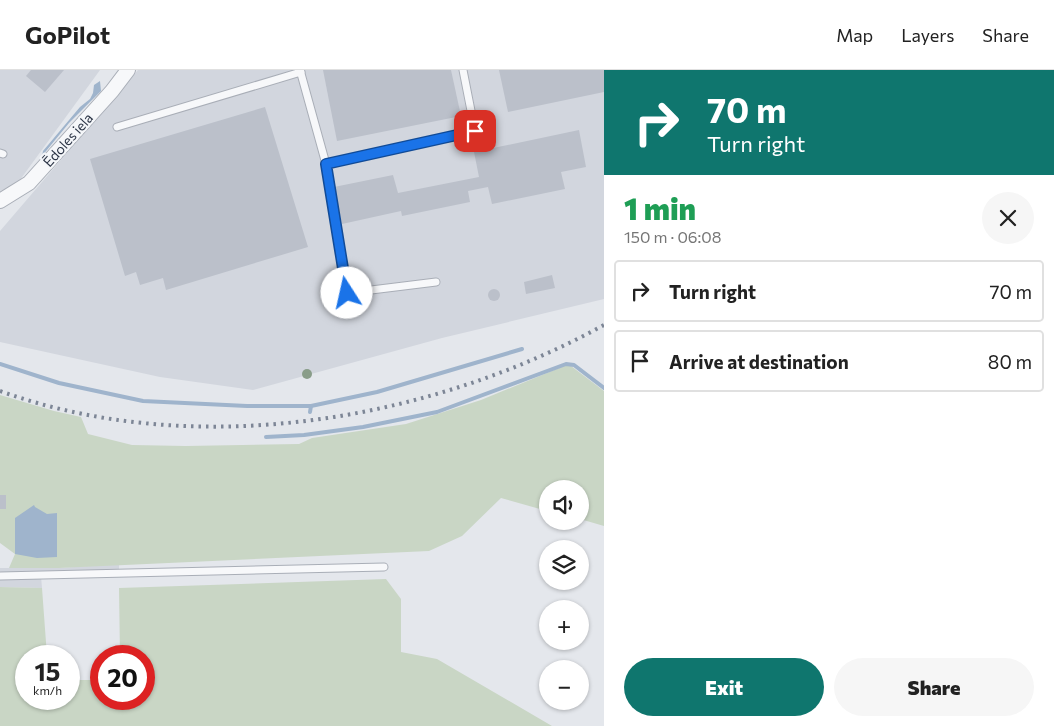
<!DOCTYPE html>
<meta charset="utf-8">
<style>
body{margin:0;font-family:Commissioner,sans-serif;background:#f6f6f6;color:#222;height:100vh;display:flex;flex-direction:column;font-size:19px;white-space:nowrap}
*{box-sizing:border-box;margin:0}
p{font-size:16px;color:#767676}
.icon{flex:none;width:28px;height:28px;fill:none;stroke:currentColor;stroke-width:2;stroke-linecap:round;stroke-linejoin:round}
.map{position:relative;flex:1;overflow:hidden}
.sheet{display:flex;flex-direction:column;background:#fff;width:450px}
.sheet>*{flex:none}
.guide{background:#0f766e;color:#fff;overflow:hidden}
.buttons{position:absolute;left:539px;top:410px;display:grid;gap:10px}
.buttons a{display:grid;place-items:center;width:50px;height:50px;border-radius:50%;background:#fff;box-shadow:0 1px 4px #0004;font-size:25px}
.speed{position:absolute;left:15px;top:575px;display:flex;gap:10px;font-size:25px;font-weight:700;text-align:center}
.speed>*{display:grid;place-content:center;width:65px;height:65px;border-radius:50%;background:#fff;box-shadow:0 1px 4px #0004;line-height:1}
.speed small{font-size:12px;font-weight:400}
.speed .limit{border:8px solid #d22;background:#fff;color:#111}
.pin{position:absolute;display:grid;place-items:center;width:42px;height:42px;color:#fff;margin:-21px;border-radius:10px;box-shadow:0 2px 8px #0006}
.me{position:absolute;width:55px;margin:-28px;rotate:350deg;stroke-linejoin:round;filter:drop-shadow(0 0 4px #0008)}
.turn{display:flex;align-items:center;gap:18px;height:105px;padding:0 20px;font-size:22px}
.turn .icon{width:65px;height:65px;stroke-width:2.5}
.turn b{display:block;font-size:35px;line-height:42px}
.round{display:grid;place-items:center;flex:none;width:52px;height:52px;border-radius:26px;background:#f6f6f6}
.headline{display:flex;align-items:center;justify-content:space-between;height:85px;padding:0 20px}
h1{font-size:30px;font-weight:800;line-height:38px;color:#1e9e55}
.button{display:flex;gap:10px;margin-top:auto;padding:10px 20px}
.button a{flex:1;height:58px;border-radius:30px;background:#0f766e;color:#fff;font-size:20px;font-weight:800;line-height:58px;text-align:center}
.button a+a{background:#f6f6f6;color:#222}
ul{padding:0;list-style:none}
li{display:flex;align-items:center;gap:15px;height:62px;margin:0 10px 8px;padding:0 10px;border:2px solid #e0e0e0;border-radius:5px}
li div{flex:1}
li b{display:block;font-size:19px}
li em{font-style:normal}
header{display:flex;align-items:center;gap:30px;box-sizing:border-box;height:70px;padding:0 25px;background:#fff;border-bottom:1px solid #e0e0e0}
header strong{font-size:24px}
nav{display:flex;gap:28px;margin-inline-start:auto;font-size:18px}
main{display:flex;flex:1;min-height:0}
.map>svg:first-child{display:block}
</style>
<header>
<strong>GoPilot</strong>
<nav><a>Map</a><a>Layers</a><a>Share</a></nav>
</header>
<main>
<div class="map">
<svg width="604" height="656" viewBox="0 0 604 656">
<rect width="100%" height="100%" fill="#e4e7ec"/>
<g fill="#d2d6de">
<polygon points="0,0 100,0 17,114 0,121"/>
<polygon points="138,0 604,0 604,229 442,268 253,320 160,307 0,272 0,161"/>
<polygon points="119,494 119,503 41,506 42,518 0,517 0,498 59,498"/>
</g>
<g fill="#c9d6c5">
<polygon points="564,296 571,296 604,321 604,456 580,449 580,419 548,419 547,441 501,428 462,466 429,481 59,498 9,498 15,484 0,473 0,325 54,341 81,347 88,364 132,375 186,376 299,374 312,368 406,354 481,330"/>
<polygon points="386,509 401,529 401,582 437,589 552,656 0,656 0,517 42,518 47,586 26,586 26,629 69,629 69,610 101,610 101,629 144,629 144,586 120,586 119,518"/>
</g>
<g fill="#9fb4cc">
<polygon points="100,11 101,21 69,53 42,86 43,81 80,37 90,29 93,23 94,15"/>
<polygon points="34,435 35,437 47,444 57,443 57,487 37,488 15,484 15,448"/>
</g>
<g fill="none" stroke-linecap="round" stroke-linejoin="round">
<g stroke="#9fb4cc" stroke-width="4">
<polyline points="0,294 59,313 143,331 247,336 311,336"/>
<polyline points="310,342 311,336 377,322 522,279"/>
<polyline points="266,367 304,365 363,357 437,342 566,294 574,295 604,318"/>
</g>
</g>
<g fill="#bbc0ca">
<polygon points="31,0 64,0 45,22 26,6"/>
<polygon points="323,0 451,0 461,46 337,71"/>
<polygon points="499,0 604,0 604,22 508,42"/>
<polygon points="265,37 308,177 166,220 163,208 140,215 136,202 125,206 90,89"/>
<polygon points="579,60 586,97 561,102 565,119 492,134 488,117 468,121 470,132 402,146 401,141 342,154 334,117 393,105 398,123 479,107 474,82"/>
<polygon points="552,205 555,218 526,224 524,212"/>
<circle cx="494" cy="225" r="6"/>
<rect x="0" y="425" width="6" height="14"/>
</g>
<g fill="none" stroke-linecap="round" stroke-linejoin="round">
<g stroke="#a9aeb7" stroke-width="9">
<g id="service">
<polyline points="300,0 326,94 347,223 436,212"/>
<polyline points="117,57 301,2"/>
<polyline points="0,83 3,84"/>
<polyline points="326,94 475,61 463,0"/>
<polyline points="0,506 384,497"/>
</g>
</g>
<g stroke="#a9aeb7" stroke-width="16">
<polyline id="minor" points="0,131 29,113 112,21 128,0"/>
</g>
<use href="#service" stroke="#f7f8fa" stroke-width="7"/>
<use href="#minor" stroke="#f7f8fa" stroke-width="14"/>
<path stroke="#7d8696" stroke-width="4" stroke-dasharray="2.5 5" stroke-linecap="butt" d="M 0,321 C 194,391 427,352 604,255"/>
</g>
<circle fill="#899d89" cx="307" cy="304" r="5"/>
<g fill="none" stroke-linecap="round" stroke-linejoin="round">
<g stroke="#114b97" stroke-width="12">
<polyline id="route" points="347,223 326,94 475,61"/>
</g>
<use href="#route" stroke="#1a73e8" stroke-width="9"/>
</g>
<g text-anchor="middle" stroke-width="4" stroke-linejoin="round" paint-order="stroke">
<g font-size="14" fill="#2b3445" stroke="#f4f6f9">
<text transform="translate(68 70) rotate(-48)" y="5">Ēdoles iela</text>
</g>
</g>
</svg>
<div class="buttons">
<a><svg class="icon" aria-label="sound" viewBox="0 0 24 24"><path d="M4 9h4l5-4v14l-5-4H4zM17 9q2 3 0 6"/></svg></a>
<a><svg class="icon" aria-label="layers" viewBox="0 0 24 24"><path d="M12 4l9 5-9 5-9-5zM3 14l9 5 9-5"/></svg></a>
<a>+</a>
<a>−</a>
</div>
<div class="speed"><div>15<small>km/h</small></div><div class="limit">20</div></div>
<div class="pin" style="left:475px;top:61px;background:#d93025"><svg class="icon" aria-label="arrive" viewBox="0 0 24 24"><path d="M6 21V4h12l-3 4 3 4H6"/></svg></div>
<svg class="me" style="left:347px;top:223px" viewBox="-20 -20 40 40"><circle r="19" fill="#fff"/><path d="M0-13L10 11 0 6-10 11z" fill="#1a73e8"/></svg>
</div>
<section class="sheet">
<div class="guide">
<div class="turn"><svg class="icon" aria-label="right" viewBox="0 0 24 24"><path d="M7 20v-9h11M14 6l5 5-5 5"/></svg><div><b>70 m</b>Turn right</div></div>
</div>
<div class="headline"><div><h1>1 min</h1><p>150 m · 06:08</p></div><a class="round"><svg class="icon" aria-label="close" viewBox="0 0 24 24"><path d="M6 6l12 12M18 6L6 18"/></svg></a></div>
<ul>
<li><svg class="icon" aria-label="right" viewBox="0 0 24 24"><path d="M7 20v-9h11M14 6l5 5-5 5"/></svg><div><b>Turn right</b></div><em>70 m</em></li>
<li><svg class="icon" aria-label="arrive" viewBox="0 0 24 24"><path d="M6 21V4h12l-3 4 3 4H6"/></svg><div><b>Arrive at destination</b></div><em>80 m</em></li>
</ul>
<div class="button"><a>Exit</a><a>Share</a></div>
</section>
</main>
